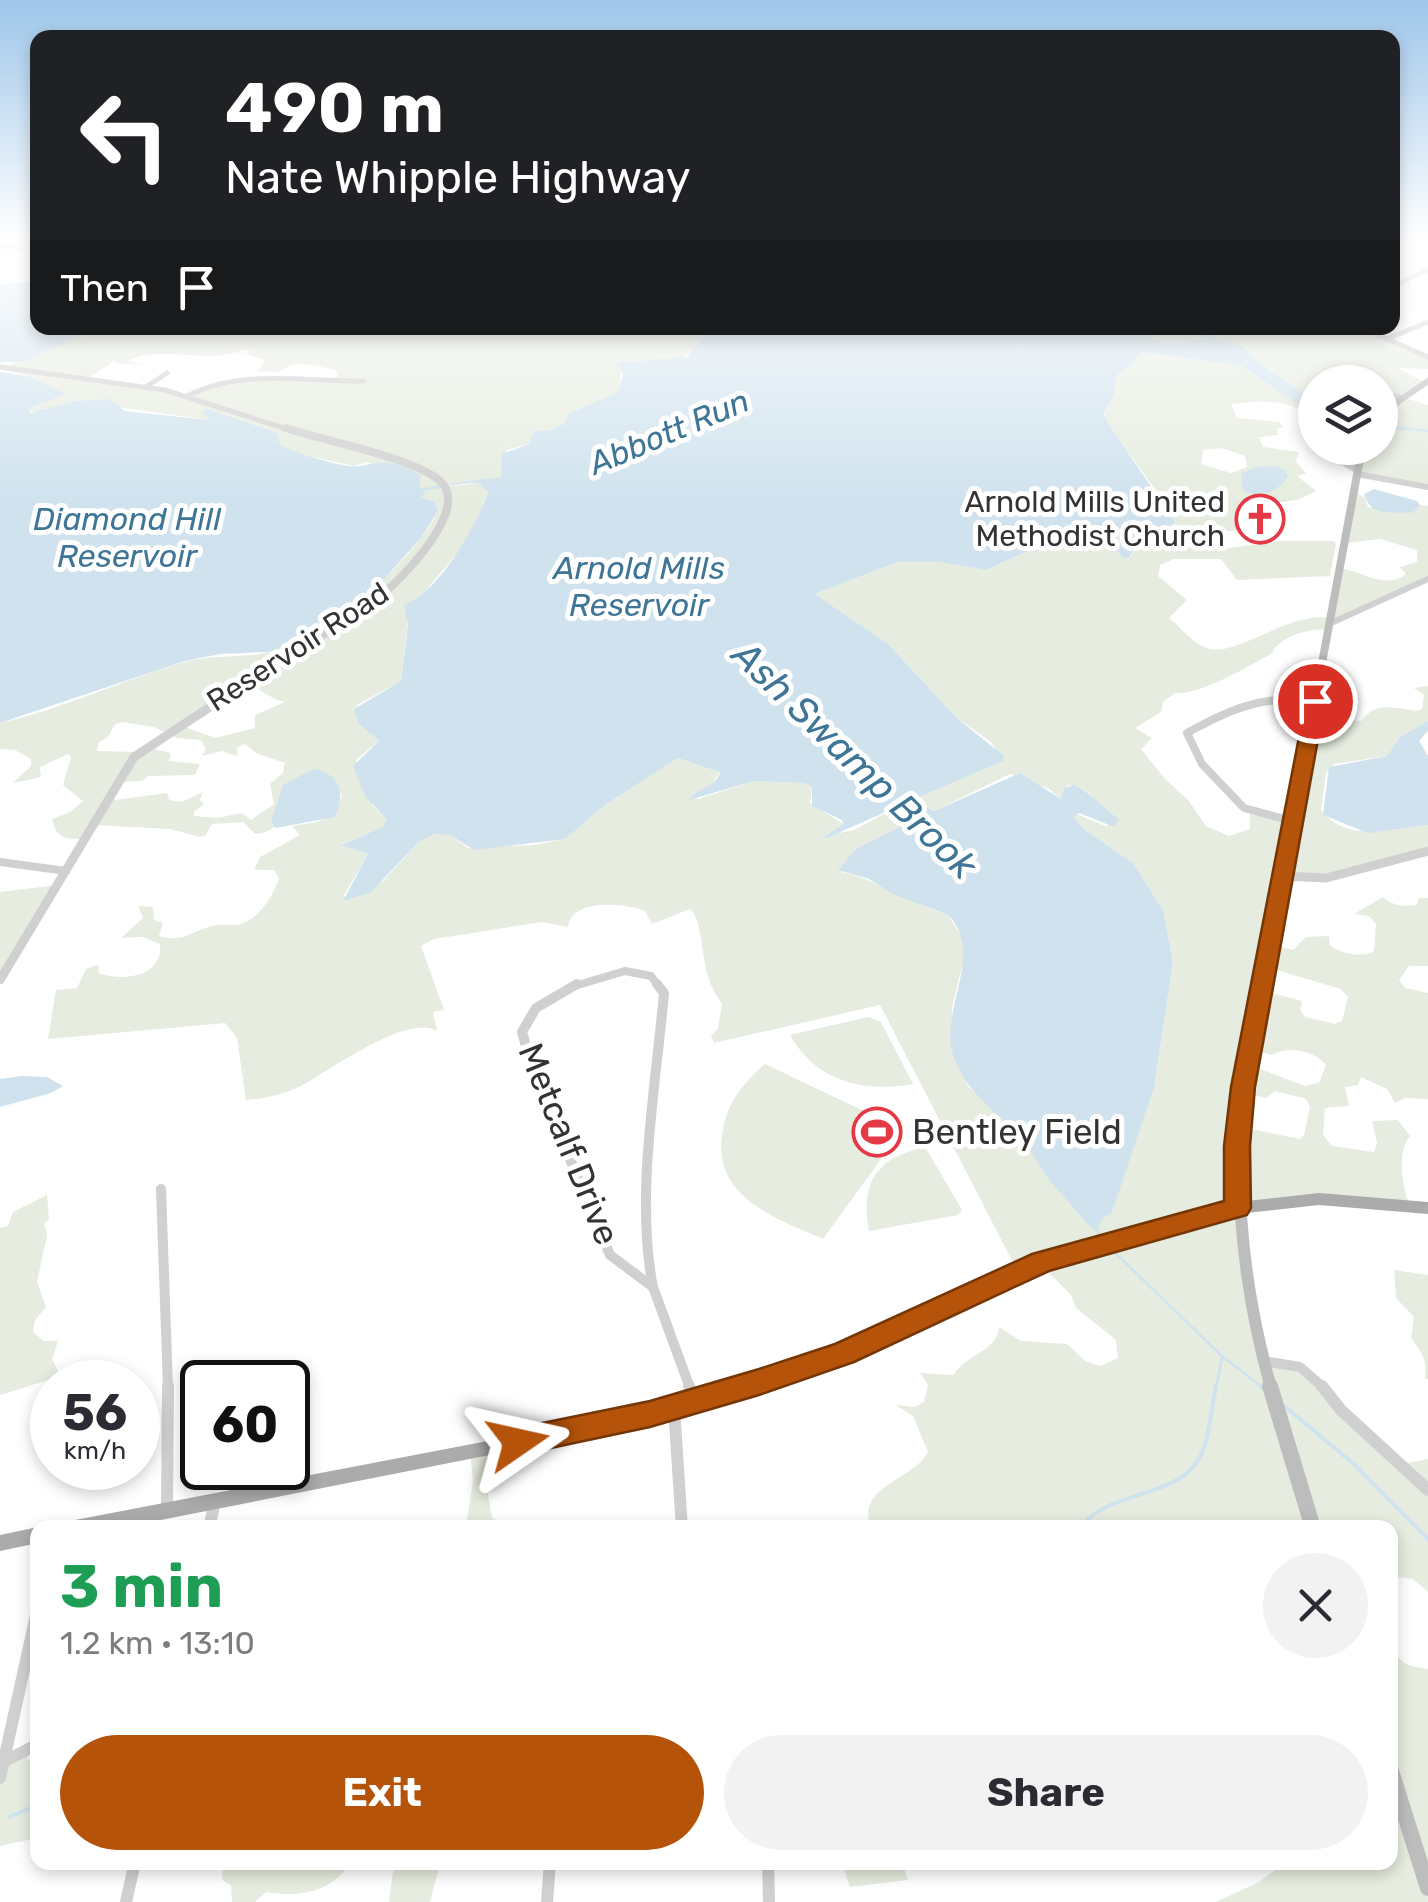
<!DOCTYPE html>
<meta charset="utf-8">
<style>
body{margin:0;font-family:Rubik,sans-serif;background:#f2f2f3;color:#2b2b33;height:100vh;display:flex;flex-direction:column;font-size:38px;white-space:nowrap}
*{box-sizing:border-box;margin:0}
p{font-size:32px;color:#7c7c81}
.icon{flex:none;width:55px;height:55px;fill:none;stroke:currentColor;stroke-width:2;stroke-linecap:round;stroke-linejoin:round}
.map{position:relative;flex:1;overflow:hidden}
.details{position:absolute;left:30px;top:1520px;width:1368px;height:350px;display:flex;flex-direction:column;background:#fff;border-radius:20px;box-shadow:0 5px 15px #0003}
.details>*{flex:none}
.top-card{position:absolute;left:30px;top:30px;width:1370px;height:305px;border-radius:20px;box-shadow:0 5px 15px #0003;background:#202124;color:#fff;overflow:hidden}
.tools{position:absolute;left:1298px;top:365px;display:grid;gap:20px}
.tools a{display:grid;place-items:center;width:100px;height:100px;border-radius:50%;background:#fff;box-shadow:0 5px 15px #0003;font-size:50px}
.speed{position:absolute;left:30px;top:1360px;display:flex;gap:20px;font-size:50px;font-weight:700;text-align:center}
.speed>*{display:grid;place-content:center;width:130px;height:130px;border-radius:50%;background:#fff;box-shadow:0 5px 15px #0003;line-height:1}
.speed small{font-size:25px;font-weight:400}
.speed .limit{border:5px solid #111;border-radius:15px;background:#fff;color:#111}
.pin{position:absolute;display:grid;place-items:center;width:85px;height:85px;color:#fff;margin:-42px;border:5px solid #fff;border-radius:50%;box-shadow:0 2px 10px #0007}
.me{position:absolute;width:110px;margin:-55px;rotate:79deg;stroke-linejoin:round;filter:drop-shadow(0 0 8px #0008)}
.turn{display:flex;align-items:center;gap:35px;height:210px;padding:0 30px;font-size:45px}
.turn .icon{width:130px;height:130px;stroke-width:2.5}
.turn b{display:block;font-size:70px;line-height:85px}
.then{display:flex;align-items:center;height:95px;padding:0 30px;background:#0003;gap:20px;font-size:38px}
.round{display:grid;place-items:center;flex:none;width:105px;height:105px;border-radius:52px;background:#f2f2f3}
.overview{display:flex;align-items:center;justify-content:space-between;height:170px;padding:0 30px}
h1{font-size:60px;font-weight:700;line-height:75px;color:#1e9e55}
.button{display:flex;gap:20px;margin-top:auto;padding:20px 30px}
.button a{flex:1;height:115px;border-radius:60px;background:#b45309;color:#fff;font-size:40px;font-weight:700;line-height:115px;text-align:center}
.button a+a{background:#f2f2f3;color:#2b2b33}
.map>svg:first-child{display:block}
</style>
<div class="map">
<svg width="1428" height="1902" viewBox="0 0 1428 1902">
<rect width="100%" height="100%" fill="#fff"/>
<g fill="#e6ecdf" fill-rule="evenodd">
<path d="M 102,328 L 688,328 L 703,334 C 698,365 647,365 621,371 L 619,392 L 568,414 L 565,423 L 551,430 L 534,431 L 529,444 L 507,450 L 501,477 L 447,487 L 479,483 L 488,493 L 468,540 L 417,601 L 410,602 L 401,681 L 357,705 L 359,724 L 379,741 L 356,760 L 373,806 L 387,820 L 384,827 L 342,844 L 368,854 L 343,897 L 383,881 L 419,842 L 434,834 L 450,835 L 468,848 L 533,845 L 564,839 L 605,805 L 678,758 L 720,771 L 712,784 L 693,794 L 698,799 L 754,781 L 805,783 L 812,787 L 810,803 L 843,824 L 824,836 L 854,830 L 897,807 L 917,815 L 916,819 L 857,848 L 841,872 C 878,879 910,904 948,915 L 962,937 L 964,957 L 952,1008 L 952,1051 L 968,1086 L 1020,1136 L 1090,1227 L 1112,1211 L 1154,1088 L 1173,962 L 1163,910 L 1133,863 L 1085,830 L 1074,817 L 1074,813 L 1108,827 C 1101,805 1093,788 1068,785 L 1061,799 L 1049,789 L 1010,774 L 934,811 L 916,802 L 917,798 L 1003,761 L 991,742 L 958,719 L 888,644 L 815,594 L 897,562 L 938,562 L 988,570 L 1030,550 L 1122,528 L 1125,529 L 1118,554 L 1131,556 C 1140,536 1163,532 1174,516 L 1103,416 L 1114,395 L 1117,374 L 1132,365 L 1140,352 L 1242,366 L 1295,403 L 1315,407 L 1315,416 C 1281,399 1265,400 1231,404 L 1237,418 L 1279,422 L 1284,427 L 1277,428 L 1278,435 L 1259,437 L 1263,447 L 1299,452 L 1296,462 L 1306,473 L 1297,476 L 1316,491 L 1300,499 L 1277,503 L 1273,509 L 1242,506 L 1240,530 L 1223,532 L 1228,548 L 1281,541 L 1333,541 L 1336,543 L 1330,576 L 1237,580 L 1221,559 L 1174,559 L 1160,565 L 1158,576 L 1187,600 L 1169,618 C 1181,627 1190,641 1204,647 C 1233,661 1287,611 1330,618 L 1341,568 C 1363,572 1386,590 1406,574 L 1400,567 L 1417,562 L 1417,550 L 1380,539 L 1346,543 L 1355,492 L 1365,498 L 1368,507 L 1413,513 L 1420,505 L 1428,506 L 1428,580 L 1332,623 L 1329,630 C 1314,628 1289,634 1278,645 C 1268,654 1279,649 1267,656 C 1246,668 1197,696 1175,693 L 1163,702 L 1161,712 L 1135,728 L 1152,738 L 1141,749 L 1165,779 L 1188,800 L 1206,826 L 1229,836 L 1250,829 L 1250,813 L 1295,819 L 1314,718 L 1361,721 C 1376,701 1394,708 1417,711 L 1422,709 L 1424,695 L 1414,688 L 1428,686 L 1428,721 L 1400,737 L 1387,756 L 1334,764 L 1326,773 L 1321,810 C 1347,844 1392,828 1428,825 L 1428,851 L 1328,878 L 1286,876 L 1272,944 L 1293,950 L 1306,937 L 1329,936 L 1330,945 C 1339,954 1364,958 1374,951 L 1376,924 L 1369,916 L 1354,914 L 1383,897 C 1394,906 1403,907 1417,905 L 1419,898 L 1428,898 L 1428,966 L 1409,966 L 1399,980 L 1405,988 L 1428,993 L 1428,1099 L 1405,1098 L 1395,1103 L 1387,1089 L 1361,1077 L 1358,1085 L 1345,1087 L 1349,1106 L 1325,1108 L 1323,1135 L 1332,1146 L 1374,1152 L 1377,1143 L 1372,1121 L 1398,1120 L 1410,1136 C 1397,1152 1402,1183 1408,1202 L 1240,1207 L 1263,1359 L 1295,1366 L 1398,1465 L 1428,1459 L 1428,1592 L 1413,1579 L 1390,1576 L 1390,1528 L 871,1527 C 855,1486 913,1481 928,1452 L 913,1416 L 896,1405 L 914,1407 L 924,1402 L 928,1385 L 920,1373 L 954,1375 C 964,1354 996,1354 999,1327 L 1021,1341 L 1067,1344 L 1085,1361 L 1100,1366 L 1118,1358 L 1116,1340 L 1076,1308 L 1071,1295 L 1040,1264 L 1018,1272 L 880,1005 L 714,1043 L 711,1036 L 718,1029 L 722,1003 C 697,974 707,926 690,909 L 652,924 L 645,911 C 625,903 571,898 568,927 L 542,922 L 434,939 L 421,946 L 444,1010 L 433,1012 L 437,1031 C 408,1013 329,1071 301,1086 C 284,1094 264,1099 246,1100 L 237,1038 L 225,1023 L 48,1039 L 56,990 L 77,988 L 86,969 L 98,965 L 99,973 C 123,982 164,977 160,944 L 143,937 L 121,938 L 143,918 L 138,906 L 153,907 L 154,920 L 163,923 L 159,936 C 183,944 192,930 213,926 C 221,924 230,926 238,925 C 258,920 273,897 279,878 L 274,870 L 254,870 L 260,857 L 300,835 L 292,826 C 316,822 339,822 342,793 L 263,833 L 255,834 L 243,822 L 212,824 L 205,836 L 200,837 L 170,829 L 94,825 L 84,839 C 64,839 57,839 52,819 L 70,812 L 83,801 L 63,785 L 71,757 L 68,754 L 40,767 L 41,777 L 13,783 L 31,766 L 31,759 L 15,750 L 0,749 L 0,723 C 62,709 121,681 181,663 C 212,653 244,660 272,651 C 327,634 413,563 438,511 L 435,502 L 421,497 L 418,482 L 367,462 L 354,466 L 296,453 L 280,445 L 278,433 L 208,409 L 209,420 L 76,401 L 37,413 L 26,410 L 51,389 L 30,376 L 0,369 ZM 251,349 L 246,354 L 265,360 L 258,371 L 280,372 C 296,357 317,367 336,370 L 338,376 L 332,382 L 264,380 L 219,384 L 187,395 L 89,378 L 116,360 L 116,363 L 144,365 L 127,361 C 154,349 181,356 210,356 C 223,357 238,351 251,349 ZM 1222,448 L 1245,456 L 1247,467 L 1231,473 L 1201,464 L 1203,450 ZM 245,683 C 260,688 268,698 285,702 L 255,715 L 255,728 L 215,738 L 179,725 ZM 122,722 L 154,727 L 177,738 L 201,740 L 206,749 L 202,756 L 222,751 L 237,756 L 237,748 L 245,744 L 256,753 L 285,763 L 283,773 L 270,784 L 274,804 L 251,820 L 242,813 L 217,818 L 194,816 L 194,812 L 204,804 L 200,800 L 203,792 L 182,802 L 169,800 L 167,793 L 107,801 L 118,782 L 142,781 L 148,776 L 195,775 L 200,764 L 169,761 L 171,753 L 146,747 L 138,752 L 97,751 L 99,742 L 108,737 L 115,724 ZM 1270,968 L 1341,989 L 1348,997 L 1342,1021 L 1335,1024 L 1305,1017 L 1300,1010 L 1302,1001 L 1263,991 ZM 1253,1050 L 1272,1055 C 1287,1045 1316,1051 1326,1065 L 1319,1083 L 1305,1086 L 1250,1065 ZM 1275,1091 L 1306,1099 L 1310,1107 L 1304,1135 L 1300,1139 L 1241,1127 L 1243,1093 L 1266,1098 Z"/>
<path d="M 1153,328 L 1363,328 L 1428,356 L 1428,369 L 1398,368 L 1426,383 L 1402,397 L 1428,405 L 1428,487 L 1359,476 L 1359,470 L 1318,448 L 1380,448 L 1380,382 L 1315,382 L 1315,401 L 1264,367 L 1244,347 L 1188,330 L 1209,339 C 1188,342 1171,346 1148,338 Z"/>
<polygon points="58,885 0,978 0,892"/>
<path d="M 868,1017 L 881,1022 L 913,1084 C 862,1093 816,1081 790,1035 Z"/>
<path d="M 765,1064 L 893,1125 L 897,1137 L 823,1239 C 777,1219 713,1197 722,1136 C 726,1104 741,1085 765,1064 Z"/>
<path d="M 925,1147 L 962,1210 L 958,1215 L 869,1231 C 860,1182 876,1158 925,1147 Z"/>
<polygon points="47,1195 49,1220 44,1223 47,1235 37,1282 46,1307 35,1320 33,1332 44,1341 58,1341 52,1359 59,1373 55,1378 0,1395 0,1228 8,1226 13,1212"/>
<path d="M 1394,1270 L 1428,1275 L 1428,1379 L 1425,1378 C 1428,1360 1421,1352 1411,1338 L 1414,1317 L 1396,1298 Z"/>
<polygon points="492,1447 488,1494 492,1518 510,1527 466,1527 473,1481 470,1452"/>
<path d="M 1390,1646 C 1400,1664 1408,1666 1428,1669 L 1428,1861 L 1425,1861 L 1428,1902 L 1216,1902 L 1259,1882 L 1284,1863 L 1390,1862 Z"/>
<polygon points="26,1754 37,1775 37,1838 0,1846 0,1767"/>
<path d="M 223,1863 L 223,1862 L 351,1863 C 331,1892 299,1898 266,1892 L 255,1902 L 232,1902 L 231,1885 L 222,1880 Z"/>
<polygon points="394,1863 440,1863 430,1902 389,1902"/>
<polygon points="846,1863 902,1863 908,1880 850,1887 844,1869"/>
</g>
<g fill="#cfe2ee">
<polygon points="37,281 38,328 108,328 96,329 23,362 0,362 0,284"/>
<path d="M 688,328 L 1153,328 L 1149,338 C 1171,347 1187,341 1209,339 L 1186,329 L 1191,329 L 1244,347 L 1264,367 L 1315,401 L 1315,407 L 1295,403 L 1242,366 L 1141,352 L 1132,365 L 1117,374 L 1114,395 L 1103,415 L 1175,522 L 1141,541 L 1129,557 L 1123,558 L 1115,549 L 1124,535 L 1122,528 L 1030,550 L 987,570 L 938,562 L 897,562 L 815,594 L 888,644 L 958,719 L 1004,756 L 1003,761 L 917,798 L 916,802 L 934,811 L 1020,773 L 1061,799 L 1064,788 L 1074,785 C 1093,793 1102,808 1119,819 L 1114,827 L 1079,813 L 1074,817 L 1085,830 L 1133,863 L 1163,910 L 1173,962 L 1154,1088 L 1112,1212 L 1101,1220 L 1098,1229 L 1090,1227 C 1077,1211 1063,1196 1050,1181 C 1038,1167 1033,1150 1020,1137 C 995,1110 965,1092 953,1055 C 939,1009 986,953 948,915 L 895,895 L 869,879 L 838,870 L 857,848 L 916,819 L 916,815 L 897,807 L 827,838 L 823,837 L 843,824 L 842,820 L 812,806 L 812,787 L 805,783 L 754,781 L 689,800 C 695,788 716,788 720,772 L 678,758 L 605,805 L 565,839 L 474,850 L 450,835 L 434,834 L 419,842 L 371,892 L 343,901 L 368,854 L 341,845 L 383,827 L 387,820 L 365,796 L 353,766 L 379,741 L 359,724 L 354,709 L 401,681 L 408,624 L 404,605 C 439,592 475,528 488,493 L 479,483 L 446,484 L 501,477 L 502,454 L 529,444 L 534,431 L 551,430 L 565,423 L 568,414 L 618,392 L 623,374 L 616,363 L 687,357 L 704,336 Z"/>
<path d="M 0,372 L 29,376 L 66,394 L 28,408 L 30,413 L 76,401 L 110,399 L 125,411 L 209,420 L 202,411 L 208,409 L 278,433 L 280,445 C 293,452 346,469 360,466 C 388,460 393,461 421,475 L 419,485 L 425,493 L 421,497 L 435,502 L 438,511 L 421,538 L 374,590 L 292,644 L 269,652 L 220,654 L 185,661 L 0,723 Z"/>
<path d="M 1276,466 L 1285,470 L 1288,477 C 1275,493 1263,498 1243,491 L 1241,473 L 1257,467 Z"/>
<path d="M 1374,489 L 1417,501 L 1420,505 L 1413,513 C 1391,511 1371,518 1364,494 Z"/>
<polygon points="1428,721 1428,731 1419,741 1428,756 1428,825 1368,833 1323,815 1329,767 1387,756 1400,737"/>
<path d="M 313,769 C 340,773 346,794 335,817 L 276,828 L 271,821 L 283,785 Z"/>
<polygon points="21,1076 47,1077 63,1086 51,1093 0,1107 0,1079"/>
</g>
<g fill="none" stroke-linecap="round" stroke-linejoin="round">
<g stroke="#cfe2ee" stroke-width="2.5">
<polyline points="1380,426 1428,431"/>
<polyline points="421,490 443,486"/>
<polyline points="1094,1227 1104,1241"/>
<polyline points="1109,1247 1222,1356 1263,1388"/>
<polyline points="1216,1388 1222,1358"/>
</g>
<g stroke="#cfe2ee" stroke-width="4">
<polyline points="1260,1386 1265,1390"/>
<polyline points="1283,1405 1355,1465 1428,1539"/>
<path d="M 1087,1528 L 1087,1520 C 1121,1488 1187,1498 1204,1448 C 1210,1429 1212,1406 1216,1386"/>
<polyline points="9,1817 38,1805"/>
</g>
<g stroke="#d0d0d0" stroke-width="5">
<polyline points="0,247 38,249"/>
<polyline points="1392,286 1428,270"/>
<polyline points="1387,339 1428,322"/>
<polyline points="146,387 167,373"/>
<polyline points="1380,394 1400,397"/>
<path d="M 187,396 C 242,368 305,382 364,381"/>
<polyline points="1311,431 1309,425 1315,417"/>
</g>
<g stroke="#d0d0d0" stroke-width="6">
<polyline points="1310,428 1315,445"/>
<polyline points="1317,448 1358,471"/>
<polyline points="1357,474 1428,487"/>
<polyline points="1329,624 1428,579"/>
</g>
<g stroke="#d0d0d0" stroke-width="8">
<path d="M 1292,821 L 1244,808 L 1202,764 L 1187,733 C 1230,709 1265,694 1315,701"/>
<polyline points="0,862 66,871"/>
<polyline points="571,987 625,971 651,976 659,987"/>
</g>
<g stroke="#d0d0d0" stroke-width="10">
<path d="M 577,984 L 536,1008 L 522,1032 L 534,1073 L 610,1255 L 653,1287 C 635,1196 656,1086 664,993 L 657,984"/>
<polyline points="161,1189 168,1388"/>
<polyline points="653,1287 690,1388"/>
<polyline points="1263,1361 1300,1367 1324,1388"/>
</g>
<g stroke="#d0d0d0" stroke-width="12">
<polyline points="689,1386 695,1402"/>
<polyline points="1322,1386 1341,1410 1428,1490"/>
<polyline points="674,1408 682,1528"/>
<polyline points="167,1509 168,1386"/>
<polyline points="209,1528 215,1501"/>
<polyline points="3,1762 38,1744"/>
<polyline points="0,1778 38,1606"/>
<polyline points="768,1862 769,1902"/>
<polyline points="126,1902 135,1862"/>
<polyline points="547,1902 550,1862"/>
</g>
<g stroke="#d0d0d0" stroke-width="5">
<polyline points="1362,328 1428,357"/>
<polyline points="0,367 165,390 293,431"/>
</g>
<path stroke="#d0d0d0" stroke-width="8" d="M 259,674 C 295,651 334,630 369,605 C 393,589 468,515 443,484 C 422,459 320,440 286,428"/>
<g stroke="#d0d0d0" stroke-width="9">
<polyline points="1282,876 1326,878 1428,851"/>
<polyline points="0,980 134,757 263,672"/>
</g>
<polyline stroke="#bdbdbd" stroke-width="6" points="1380,414 1428,381"/>
<polyline stroke="#bdbdbd" stroke-width="8" points="1320,674 1362,448"/>
<polyline stroke="#bdbdbd" stroke-width="10" points="1262,987 1320,672"/>
<path stroke="#bdbdbd" stroke-width="12" d="M 1262,984 C 1256,1019 1246,1055 1243,1091 C 1233,1191 1244,1291 1271,1388"/>
<g stroke="#bdbdbd" stroke-width="16">
<polyline points="1270,1386 1313,1528"/>
<polyline points="1390,1768 1428,1888"/>
</g>
<g fill="#ababab" fill-rule="evenodd">
<polygon points="1319,1193 1428,1202 1428,1214 1319,1205 1238,1214 1046,1267 850,1358 674,1415 566,1440 120,1528 66,1528 69,1522 75,1520 566,1426 674,1401 840,1348 1042,1256 1238,1202"/>
<polygon points="38,1527 40,1528 38,1528 38,1543 0,1551 0,1535"/>
</g>
</g>
<linearGradient id="sky" x2="0" y2="1"><stop stop-color="#9ec6ea"/><stop offset="0.47" stop-color="#fff"/><stop offset="1" stop-color="#fff" stop-opacity="0"/></linearGradient>
<rect width="1428" height="506" fill="url(#sky)"/>
<polygon fill="#b45309" stroke="#753606" stroke-width="2.5" points="1315,695 1325,701 1255,1087 1250,1146 1251,1208 1247,1215 1049,1271 854,1362 759,1395 650,1427 518,1455 507,1451 503,1442 507,1432 518,1428 650,1401 759,1369 835,1344 1032,1254 1224,1201 1224,1146 1231,1087 1306,701"/>
<defs>
<g id="church-ring" transform="scale(2.5)"><circle r="9.5" fill="#fff" stroke="#e63946" stroke-width="1.5"/><path d="M-1.2-6h2.4v3.5h3.3v2.4h-3.3V6h-2.4V-.1h-3.3v-2.4h3.3Z" fill="#e63946"/></g>
<g id="stadium-ring" transform="scale(2.5)"><circle r="9.5" fill="#fff" stroke="#e63946" stroke-width="1.5"/><path d="M0-5a6.5 5 0 1 0 0 10a6.5 5 0 1 0 0-10ZM-3.5-1.8h7v3.6h-7Z" fill="#e63946"/></g>
</defs>
<g fill-rule="evenodd">
<use href="#church-ring" x="1260" y="519"/>
<use href="#stadium-ring" x="877" y="1132"/>
</g>
<g text-anchor="middle" stroke-width="10" stroke-linejoin="round" paint-order="stroke">
<g font-size="30" fill="#333" stroke="#fff" text-anchor="end">
<text x="1225" y="512">Arnold Mills United<tspan x="1225" dy="34">Methodist Church</tspan></text>
</g>
<g font-size="30" fill="#333" stroke="#fff">
<text transform="translate(298 647) rotate(-33)" y="10">Reservoir Road</text>
</g>
<g font-size="32" font-style="italic" fill="#3f7597" stroke="#fff">
<text transform="translate(669 432) rotate(-23)" y="11">Abbott Run</text>
<text x="127" y="530">Diamond Hill<tspan x="127" dy="37">Reservoir</tspan></text>
<text x="639" y="579">Arnold Mills<tspan x="639" dy="37">Reservoir</tspan></text>
</g>
<g font-size="35" fill="#333" stroke="#fff" text-anchor="start">
<text x="912" y="1144">Bentley Field</text>
</g>
<g font-size="35" fill="#333" stroke="#fff">
<text transform="translate(569 1144) rotate(68)" y="12">Metcalf Drive</text>
</g>
<g font-size="38" font-style="italic" fill="#3f7597" stroke="#fff">
<text transform="translate(855 760) rotate(44)" y="13">Ash Swamp Brook</text>
</g>
</g>
</svg>
<div class="tools">
<a><svg class="icon" aria-label="layers" viewBox="0 0 24 24"><path d="M12 4l9 5-9 5-9-5zM3 14l9 5 9-5"/></svg></a>
</div>
<div class="speed"><div>56<small>km/h</small></div><div class="limit">60</div></div>
<div class="pin" style="left:1315px;top:701px;background:#d93025"><svg class="icon" aria-label="arrive" viewBox="0 0 24 24"><path d="M6 21V4h12l-3 4 3 4H6"/></svg></div>
<svg class="me" style="left:518px;top:1442px" viewBox="-20 -20 40 40"><path d="M0-17L14 15 0 8-14 15z" fill="#b45309" stroke="#fff" stroke-width="4"/></svg>
<div class="top-card">
<div class="turn"><svg class="icon" aria-label="left" viewBox="0 0 24 24"><path d="M17 20v-9H6M10 6l-5 5 5 5"/></svg><div><b>490 m</b>Nate Whipple Highway</div></div>
<div class="then">Then<svg class="icon" aria-label="arrive" viewBox="0 0 24 24"><path d="M6 21V4h12l-3 4 3 4H6"/></svg></div>
</div>
<section class="details">
<div class="overview"><div><h1>3 min</h1><p>1.2 km · 13:10</p></div><a class="round"><svg class="icon" aria-label="close" viewBox="0 0 24 24"><path d="M6 6l12 12M18 6L6 18"/></svg></a></div>
<div class="button"><a>Exit</a><a>Share</a></div>
</section>
</div>
